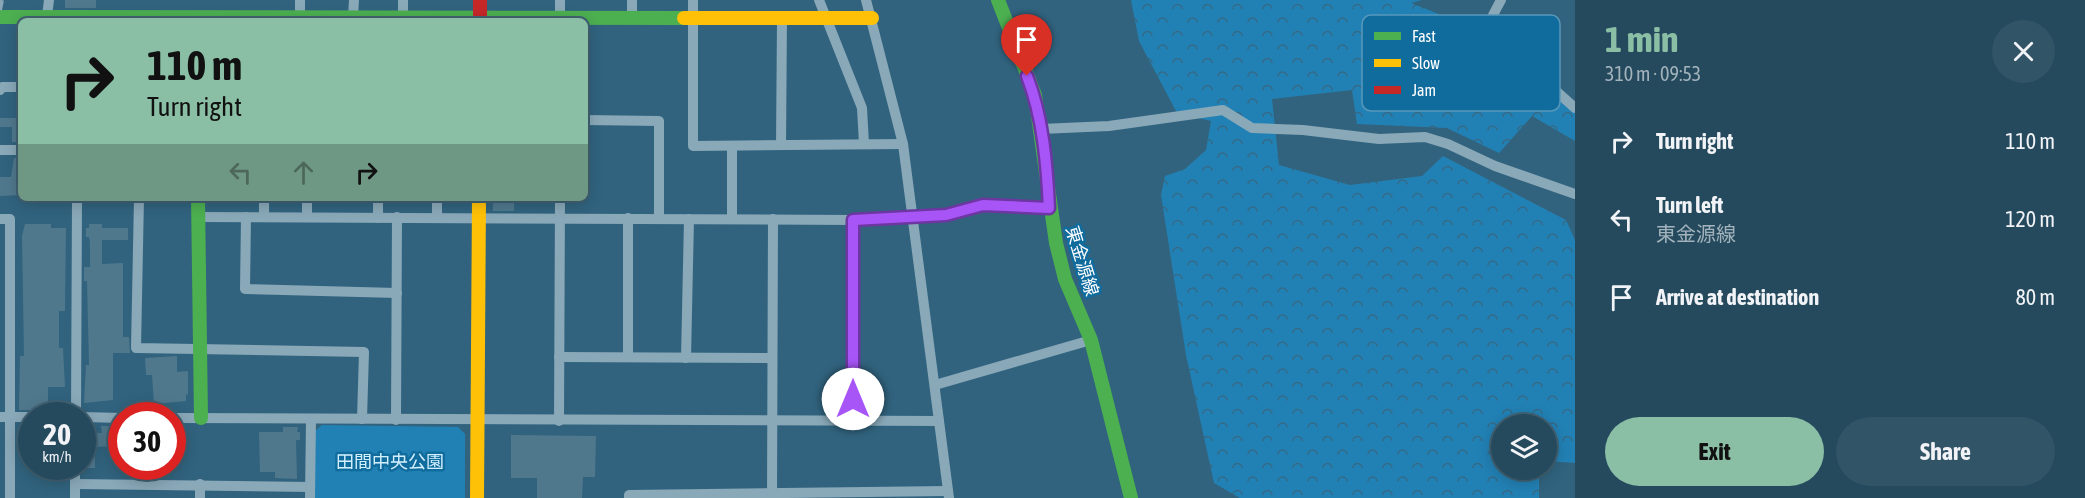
<!DOCTYPE html>
<meta charset="utf-8">
<style>
body{margin:0;font-family:"Asap Condensed","Noto Sans JP",sans-serif;background:#315467;color:#f1f3f6;height:100vh;display:flex;flex-direction:column;font-size:22px;white-space:nowrap}
*{box-sizing:border-box;margin:0}
p{font-size:20px;color:#a3b3bc}
.icon{flex:none;width:33px;height:33px;fill:none;stroke:currentColor;stroke-width:2;stroke-linecap:round;stroke-linejoin:round}
.map{position:relative;flex:1;overflow:hidden}
.drawer{display:flex;flex-direction:column;background:#254a5e;width:510px}
.drawer>*{flex:none}
.hud{position:absolute;left:18px;top:18px;width:570px;height:183px;border-radius:9px;box-shadow:0 3px 15px #0003,0 0 0 2px #426273;background:#8abfa5;color:#111;overflow:hidden}
.buttons{position:absolute;left:1491px;top:414px;display:grid;gap:12px}
.buttons a{display:grid;place-items:center;width:66px;height:66px;border-radius:50%;background:#254a5e;box-shadow:0 3px 15px #0003,0 0 0 2px #426273;font-size:30px}
.speed{position:absolute;left:18px;top:402px;display:flex;gap:12px;font-size:30px;font-weight:700;text-align:center}
.speed>*{display:grid;place-content:center;width:78px;height:78px;border-radius:50%;background:#254a5e;box-shadow:0 3px 15px #0003,0 0 0 2px #426273;line-height:1}
.speed small{font-size:15px;font-weight:400}
.speed .limit{border:9px solid #d22;background:#fff;color:#111}
.pin{position:absolute;display:grid;place-items:center;width:51px;height:51px;color:#fff;margin:-62px -26px;border-radius:50% 50% 50% 0;rotate:-45deg;box-shadow:0 0 6px #0007}
.pin .icon{rotate:45deg}
.me{position:absolute;width:66px;margin:-33px;rotate:0deg;stroke-linejoin:round;filter:drop-shadow(0 0 4px #0008)}
.turn{display:flex;align-items:center;gap:21px;height:126px;padding:0 30px;font-size:27px}
.turn .icon{width:78px;height:78px;stroke-width:2.5}
.turn b{display:block;font-size:42px;line-height:51px}
.lanes{display:flex;align-items:center;height:57px;padding:0 30px;background:#0003;justify-content:center;gap:30px;direction:ltr}
.lanes .off{opacity:.35}
.round{display:grid;place-items:center;flex:none;width:63px;height:63px;border-radius:32px;background:#315467}
.summary{display:flex;align-items:center;justify-content:space-between;height:102px;padding:0 30px}
h1{font-size:36px;font-weight:700;line-height:45px;color:#8abfa5}
.button{display:flex;gap:12px;margin-top:auto;padding:12px 30px}
.button a{flex:1;height:69px;border-radius:36px;background:#8abfa5;color:#111;font-size:24px;font-weight:700;line-height:69px;text-align:center}
.button a+a{background:#315467;color:#f1f3f6}
ul{padding:0;list-style:none}
li{display:flex;align-items:center;gap:18px;height:78px;padding:0 30px}
li div{flex:1}
li b{display:block;font-size:22px}
li em{font-style:normal}
main{display:flex;flex:1;min-height:0}
.map>svg:first-child{display:block}
</style>
<main>
<div class="map">
<svg width="1575" height="498" viewBox="0 0 1575 498">
<defs>
<pattern id="forest-crowns" width="20" height="18" patternUnits="userSpaceOnUse" patternTransform="scale(1.5)"><rect width="20" height="18" fill="#2281b4"/><path d="M2 6a3 3 0 1 1 6 0M12 15a3 3 0 1 1 6 0" fill="none" stroke="#356985"/></pattern>
</defs>
<rect width="100%" height="100%" fill="#31637e"/>
<polygon fill="#2281b4" points="322,425 458,427 465,434 465,498 315,498 315,431"/>
<polygon fill="url(#forest-crowns)" points="1131,0 1422,0 1411,3 1494,36 1523,70 1575,110 1575,141 1532,116 1499,153 1447,128 1357,124 1352,90 1272,99 1279,165 1350,185 1422,176 1443,156 1566,220 1575,240 1575,463 1547,461 1546,424 1502,424 1502,470 1539,470 1539,498 1240,498 1214,483 1186,355 1161,195 1165,176 1185,169 1206,150 1211,121 1177,113 1139,41"/>
<g fill="#50788d">
<rect x="65" y="0" width="31" height="8"/>
<polygon points="0,118 21,118 21,142 12,142 12,127 0,127"/>
<polygon points="14,158 21,158 21,195 0,196 0,177 11,177"/>
<rect x="493" y="198" width="21" height="13"/>
<polygon points="25,224 51,224 51,228 66,228 65,311 59,311 59,348 63,348 65,387 48,387 48,408 32,410 19,410 20,356 24,356 22,236"/>
<polygon points="89,224 102,224 102,228 128,228 128,240 102,240 102,264 123,263 123,337 129,337 130,353 113,353 113,400 84,403 86,365 89,365 87,281 84,281 84,267 90,267 90,242 89,237 86,237 86,228 89,228"/>
<polygon points="177,356 177,372 188,371 188,395 186,394 186,401 154,404 152,375 146,375 145,358"/>
<polygon points="101,426 114,426 115,446 95,447 95,468 82,468 82,433 102,433"/>
<polygon points="283,427 298,427 297,432 300,432 300,440 296,440 297,479 275,478 275,472 260,472 259,432 283,432"/>
<polygon points="511,435 596,436 595,477 583,477 582,498 537,498 537,478 511,478"/>
</g>
<g fill="none" stroke-linecap="round" stroke-linejoin="round">
<g stroke="#89a8b8" stroke-width="10">
<polyline points="693,0 693,146 903,144"/>
<polyline points="819,0 862,108 864,144"/>
<polyline points="866,0 903,144 949,498"/>
<polyline points="1501,0 1493,15 1511,46 1527,65 1575,108"/>
<polyline points="47,16 49,0"/>
<polyline points="300,16 300,0"/>
<polyline points="353,17 354,0"/>
<polyline points="403,18 403,0"/>
<polyline points="632,19 632,0"/>
<polyline points="560,21 560,0"/>
<polyline points="0,90 2,87 21,87"/>
<polyline points="585,120 659,121 659,219"/>
<polyline points="1041,129 1109,126 1223,110 1252,128 1303,130 1379,139 1425,137 1448,144 1495,166 1575,194"/>
<polyline points="781,145 782,18"/>
<polyline points="732,146 732,219"/>
<polyline points="0,150 21,150"/>
<polyline points="139,198 136,348 364,352 362,419"/>
<polyline points="198,217 853,220 946,215 983,205 1049,208"/>
<polyline points="246,217 245,289 397,293"/>
<polyline points="264,217 264,198"/>
<polyline points="307,217 307,198"/>
<polyline points="378,218 378,198"/>
<polyline points="437,218 437,198"/>
<polyline points="628,218 628,357"/>
<polyline points="0,219 10,219 10,498"/>
<polyline points="559,357 772,358"/>
<polyline points="686,358 689,219"/>
<polyline points="935,385 1091,340"/>
<polyline points="76,416 77,198"/>
<polyline points="0,417 32,417"/>
<polyline points="82,417 122,418"/>
<polyline points="172,418 939,421"/>
<polyline points="396,420 397,217"/>
<polyline points="559,421 560,198"/>
<polyline points="853,421 853,220"/>
<polyline points="75,484 310,487"/>
<polyline points="200,484 200,498"/>
<polyline points="75,498 75,466"/>
<polyline points="310,498 311,419"/>
<polyline points="629,498 629,495 948,491"/>
<polyline points="772,498 773,219"/>
</g>
<g stroke="#4caf50" stroke-width="14">
<polyline points="998,0 1035,95 1056,243 1065,279 1091,340 1131,498"/>
<polyline points="0,17 684,18"/>
<polyline points="198,198 201,418"/>
</g>
<g stroke="#ffc107" stroke-width="14">
<polyline points="684,18 872,18"/>
<polyline points="477,498 479,198"/>
</g>
<polyline stroke="#c62828" stroke-width="14" points="480,0 480,21"/>
<polyline stroke="#89a6b6" stroke-width="4" stroke-dasharray="10 4.5" stroke-linecap="butt" points="0,10 2,0"/>
</g>
<g fill="none" stroke-linecap="round" stroke-linejoin="round">
<g stroke="#6d37a1" stroke-width="15">
<path id="route" d="M 853,399 L 853,220 L 946,215 L 983,205 L 1049,208 C 1047,165 1043,117 1027,76"/>
</g>
<use href="#route" stroke="#a855f7" stroke-width="10"/>
</g>
<g text-anchor="middle" stroke-width="5" stroke-linejoin="round" paint-order="stroke">
<g font-size="18" fill="#fff" stroke="#116c9e">
<text transform="translate(1082 261) rotate(73)" y="6">東金源線</text>
</g>
<g font-size="18" fill="#d1effe" stroke="#116c9e">
<text x="390" y="468">田間中央公園</text>
</g>
</g>
<rect x="1362" y="15" width="198" height="96" rx="9" fill="#116c9e" stroke="#5898bb" stroke-width="1.5"/>
<rect x="1374" y="32" width="27" height="8" fill="#4caf50"/>
<rect x="1374" y="59" width="27" height="8" fill="#ffc107"/>
<rect x="1374" y="86" width="27" height="8" fill="#c62828"/>
<g font-size="16" fill="#fff">
<text x="1412" y="42">Fast</text>
<text x="1412" y="69">Slow</text>
<text x="1412" y="96">Jam</text>
</g>
</svg>
<div class="buttons">
<a><svg class="icon" aria-label="layers" viewBox="0 0 24 24"><path d="M12 4l9 5-9 5-9-5zM3 14l9 5 9-5"/></svg></a>
</div>
<div class="speed"><div>20<small>km/h</small></div><div class="limit">30</div></div>
<div class="pin" style="left:1027px;top:76px;background:#d93025"><svg class="icon" aria-label="arrive" viewBox="0 0 24 24"><path d="M6 21V4h12l-3 4 3 4H6"/></svg></div>
<svg class="me" style="left:853px;top:399px" viewBox="-20 -20 40 40"><circle r="19" fill="#fff"/><path d="M0-13L10 11 0 6-10 11z" fill="#a855f7"/></svg>
<div class="hud">
<div class="turn"><svg class="icon" aria-label="right" viewBox="0 0 24 24"><path d="M7 20v-9h11M14 6l5 5-5 5"/></svg><div><b>110 m</b>Turn right</div></div>
<div class="lanes"><svg class="icon off" aria-label="left" viewBox="0 0 24 24"><path d="M17 20v-9H6M10 6l-5 5 5 5"/></svg><svg class="icon off" aria-label="ahead" viewBox="0 0 24 24"><path d="M12 20V5M6 11l6-6 6 6"/></svg><svg class="icon" aria-label="right" viewBox="0 0 24 24"><path d="M7 20v-9h11M14 6l5 5-5 5"/></svg></div>
</div>
</div>
<section class="drawer">
<div class="summary"><div><h1>1 min</h1><p>310 m · 09:53</p></div><a class="round"><svg class="icon" aria-label="close" viewBox="0 0 24 24"><path d="M6 6l12 12M18 6L6 18"/></svg></a></div>
<ul>
<li><svg class="icon" aria-label="right" viewBox="0 0 24 24"><path d="M7 20v-9h11M14 6l5 5-5 5"/></svg><div><b>Turn right</b></div><em>110 m</em></li>
<li><svg class="icon" aria-label="left" viewBox="0 0 24 24"><path d="M17 20v-9H6M10 6l-5 5 5 5"/></svg><div><b>Turn left</b><p>東金源線</p></div><em>120 m</em></li>
<li><svg class="icon" aria-label="arrive" viewBox="0 0 24 24"><path d="M6 21V4h12l-3 4 3 4H6"/></svg><div><b>Arrive at destination</b></div><em>80 m</em></li>
</ul>
<div class="button"><a>Exit</a><a>Share</a></div>
</section>
</main>
